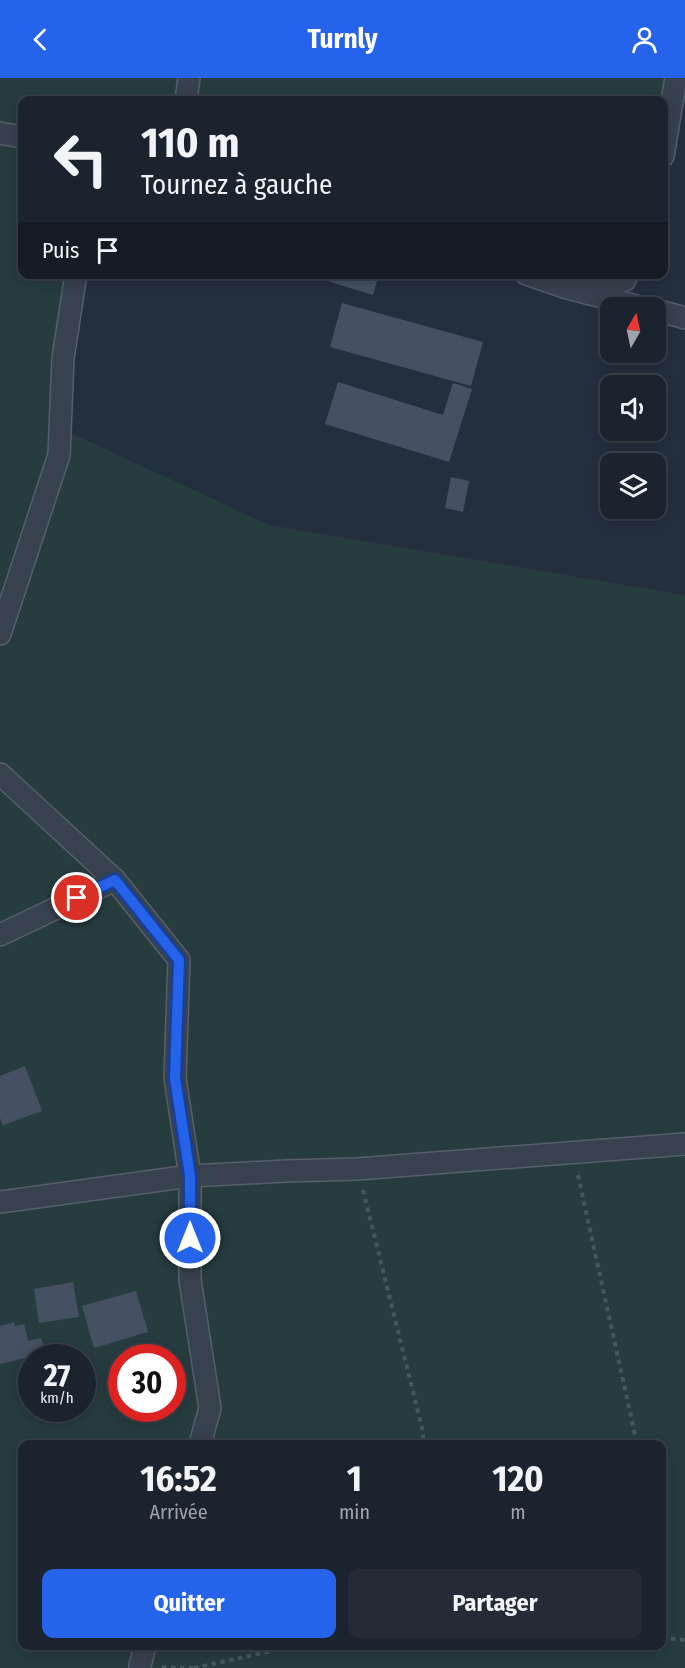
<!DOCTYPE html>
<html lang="fr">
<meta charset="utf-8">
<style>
body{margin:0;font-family:"Fira Sans Condensed",sans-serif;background:#242b36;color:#f1f3f6;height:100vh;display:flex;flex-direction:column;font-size:22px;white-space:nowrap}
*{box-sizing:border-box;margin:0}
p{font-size:20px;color:#a0a4aa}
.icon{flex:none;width:33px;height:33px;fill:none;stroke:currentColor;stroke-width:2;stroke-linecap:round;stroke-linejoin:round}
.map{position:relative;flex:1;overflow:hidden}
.side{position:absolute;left:18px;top:1362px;width:648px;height:210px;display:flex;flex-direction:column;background:#1b232e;border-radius:12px;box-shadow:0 3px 15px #0003,0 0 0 2px #39404a}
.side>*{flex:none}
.banner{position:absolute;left:18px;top:18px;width:650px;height:183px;border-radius:12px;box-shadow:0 3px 15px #0003,0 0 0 2px #39404a;background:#1b232e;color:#f1f3f6;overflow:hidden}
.needle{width:39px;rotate:9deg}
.buttons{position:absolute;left:600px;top:219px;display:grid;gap:12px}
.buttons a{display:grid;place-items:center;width:66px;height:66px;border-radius:12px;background:#1b232e;box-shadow:0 3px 15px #0003,0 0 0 2px #39404a;font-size:30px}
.speed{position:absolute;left:18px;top:1266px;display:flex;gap:12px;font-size:30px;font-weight:700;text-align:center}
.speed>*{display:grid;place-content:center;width:78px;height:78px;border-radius:50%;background:#1b232e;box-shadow:0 3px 15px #0003,0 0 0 2px #39404a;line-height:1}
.speed small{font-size:15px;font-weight:400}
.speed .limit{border:9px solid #d22;background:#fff;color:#111}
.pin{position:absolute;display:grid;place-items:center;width:51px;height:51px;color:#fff;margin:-26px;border:3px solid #fff;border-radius:50%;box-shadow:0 2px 6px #0007}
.me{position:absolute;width:66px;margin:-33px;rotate:0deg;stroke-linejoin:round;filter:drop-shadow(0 0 4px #0008)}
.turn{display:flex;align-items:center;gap:21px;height:126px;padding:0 24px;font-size:27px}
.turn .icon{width:78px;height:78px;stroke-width:2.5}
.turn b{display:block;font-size:42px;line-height:51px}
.then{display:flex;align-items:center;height:57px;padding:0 24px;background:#0003;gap:12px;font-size:22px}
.eta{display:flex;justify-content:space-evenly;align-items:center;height:102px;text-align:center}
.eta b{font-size:36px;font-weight:700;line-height:42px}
.cta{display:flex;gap:12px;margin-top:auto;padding:12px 24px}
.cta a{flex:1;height:69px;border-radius:12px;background:#2563eb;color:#fff;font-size:24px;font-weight:700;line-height:69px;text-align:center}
.cta a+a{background:#242b36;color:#f1f3f6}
header{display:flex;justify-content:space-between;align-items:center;height:78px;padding:0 24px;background:#2563eb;color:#fff;font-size:27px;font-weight:700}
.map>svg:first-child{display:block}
</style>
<header><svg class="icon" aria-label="back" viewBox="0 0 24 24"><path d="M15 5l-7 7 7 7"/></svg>Turnly<svg class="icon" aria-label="person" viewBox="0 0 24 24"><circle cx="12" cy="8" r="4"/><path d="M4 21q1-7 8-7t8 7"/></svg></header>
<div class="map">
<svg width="685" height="1590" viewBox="0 0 685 1590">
<rect width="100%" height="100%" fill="#242f3e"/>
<path fill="#263c3f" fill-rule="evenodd" d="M 0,0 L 685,0 L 685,24 L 663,27 L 663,22 L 22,22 L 22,196 L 93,197 L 77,205 L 62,351 L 269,447 L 685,517 L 685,1590 L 0,1590 ZM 32,1280 L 82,1280 L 82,1330 L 32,1330 ZM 122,1280 L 172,1280 L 172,1330 L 122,1330 ZM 22,1366 L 662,1366 L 662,1568 L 22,1568 Z"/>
<g fill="#455162">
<polygon points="332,196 379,196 373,217 330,204"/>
<polygon points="342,225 483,264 471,308 330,269"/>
<polygon points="338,304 443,337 453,305 472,311 449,384 325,346"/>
<polygon points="451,399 469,403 463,434 445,430"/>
<polygon points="25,988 42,1033 3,1047 0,1040 0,998"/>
<polygon points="73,1204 79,1239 39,1245 34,1211"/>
<polygon points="136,1213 148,1254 94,1270 82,1228"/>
<polygon points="14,1244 15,1248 24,1246 28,1263 41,1260 46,1275 0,1286 0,1248"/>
</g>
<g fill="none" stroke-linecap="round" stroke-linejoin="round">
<g stroke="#565f6c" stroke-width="24">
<g id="minor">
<polyline points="186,22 189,0"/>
<polyline points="0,55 22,59"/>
<polyline points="663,78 676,0"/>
<polyline points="526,196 567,210 644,230"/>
<polyline points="585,214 625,202 627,196"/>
<polyline points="656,232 685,240"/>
<polyline points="0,556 59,377 63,280 76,196"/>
<polyline points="0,696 115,802 179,882 175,1000 190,1098 190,1202 210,1330 200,1366"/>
<polyline points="0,857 115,802"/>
<polyline points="0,1124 190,1098 286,1093 357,1091 685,1066"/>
<polyline points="140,1588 145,1568"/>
</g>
</g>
<g stroke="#44595c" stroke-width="4" stroke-dasharray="4.5 4.5" stroke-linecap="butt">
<polyline points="578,1097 637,1366"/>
<polyline points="363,1112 423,1354 423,1366"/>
<polyline points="662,1503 666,1529"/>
<polyline points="662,1560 685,1562"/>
<polyline points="162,1589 194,1590"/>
<polyline points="194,1590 272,1573 290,1568"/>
</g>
<use href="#minor" stroke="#38414e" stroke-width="21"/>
</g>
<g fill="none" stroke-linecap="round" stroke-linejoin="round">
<g stroke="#184099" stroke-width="15">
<polyline id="route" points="77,820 115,802 179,882 175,1000 190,1098 190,1160"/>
</g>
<use href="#route" stroke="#2563eb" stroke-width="10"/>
</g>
</svg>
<div class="buttons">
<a><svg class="needle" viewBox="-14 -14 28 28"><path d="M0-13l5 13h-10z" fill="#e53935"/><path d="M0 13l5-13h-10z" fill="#a0a4aa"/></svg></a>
<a><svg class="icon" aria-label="sound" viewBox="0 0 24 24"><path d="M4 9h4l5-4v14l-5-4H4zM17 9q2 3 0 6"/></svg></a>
<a><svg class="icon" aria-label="layers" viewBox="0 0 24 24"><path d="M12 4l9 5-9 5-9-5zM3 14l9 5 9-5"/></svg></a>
</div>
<div class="speed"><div>27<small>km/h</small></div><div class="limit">30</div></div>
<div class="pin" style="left:77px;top:820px;background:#d93025"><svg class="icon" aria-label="arrive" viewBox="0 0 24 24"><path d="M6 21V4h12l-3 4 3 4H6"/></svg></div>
<svg class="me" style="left:190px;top:1160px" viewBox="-20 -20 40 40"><circle r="17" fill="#2563eb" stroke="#fff" stroke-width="3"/><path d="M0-11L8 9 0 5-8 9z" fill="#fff"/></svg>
<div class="banner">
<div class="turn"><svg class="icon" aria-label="left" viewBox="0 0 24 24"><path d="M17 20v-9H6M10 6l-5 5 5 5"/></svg><div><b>110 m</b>Tournez à gauche</div></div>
<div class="then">Puis<svg class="icon" aria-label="arrive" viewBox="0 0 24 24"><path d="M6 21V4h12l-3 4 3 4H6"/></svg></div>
</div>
<section class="side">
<div class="eta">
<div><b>16:52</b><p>Arrivée</p></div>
<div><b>1</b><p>min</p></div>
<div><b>120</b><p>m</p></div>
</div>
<div class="cta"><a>Quitter</a><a>Partager</a></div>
</section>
</div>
